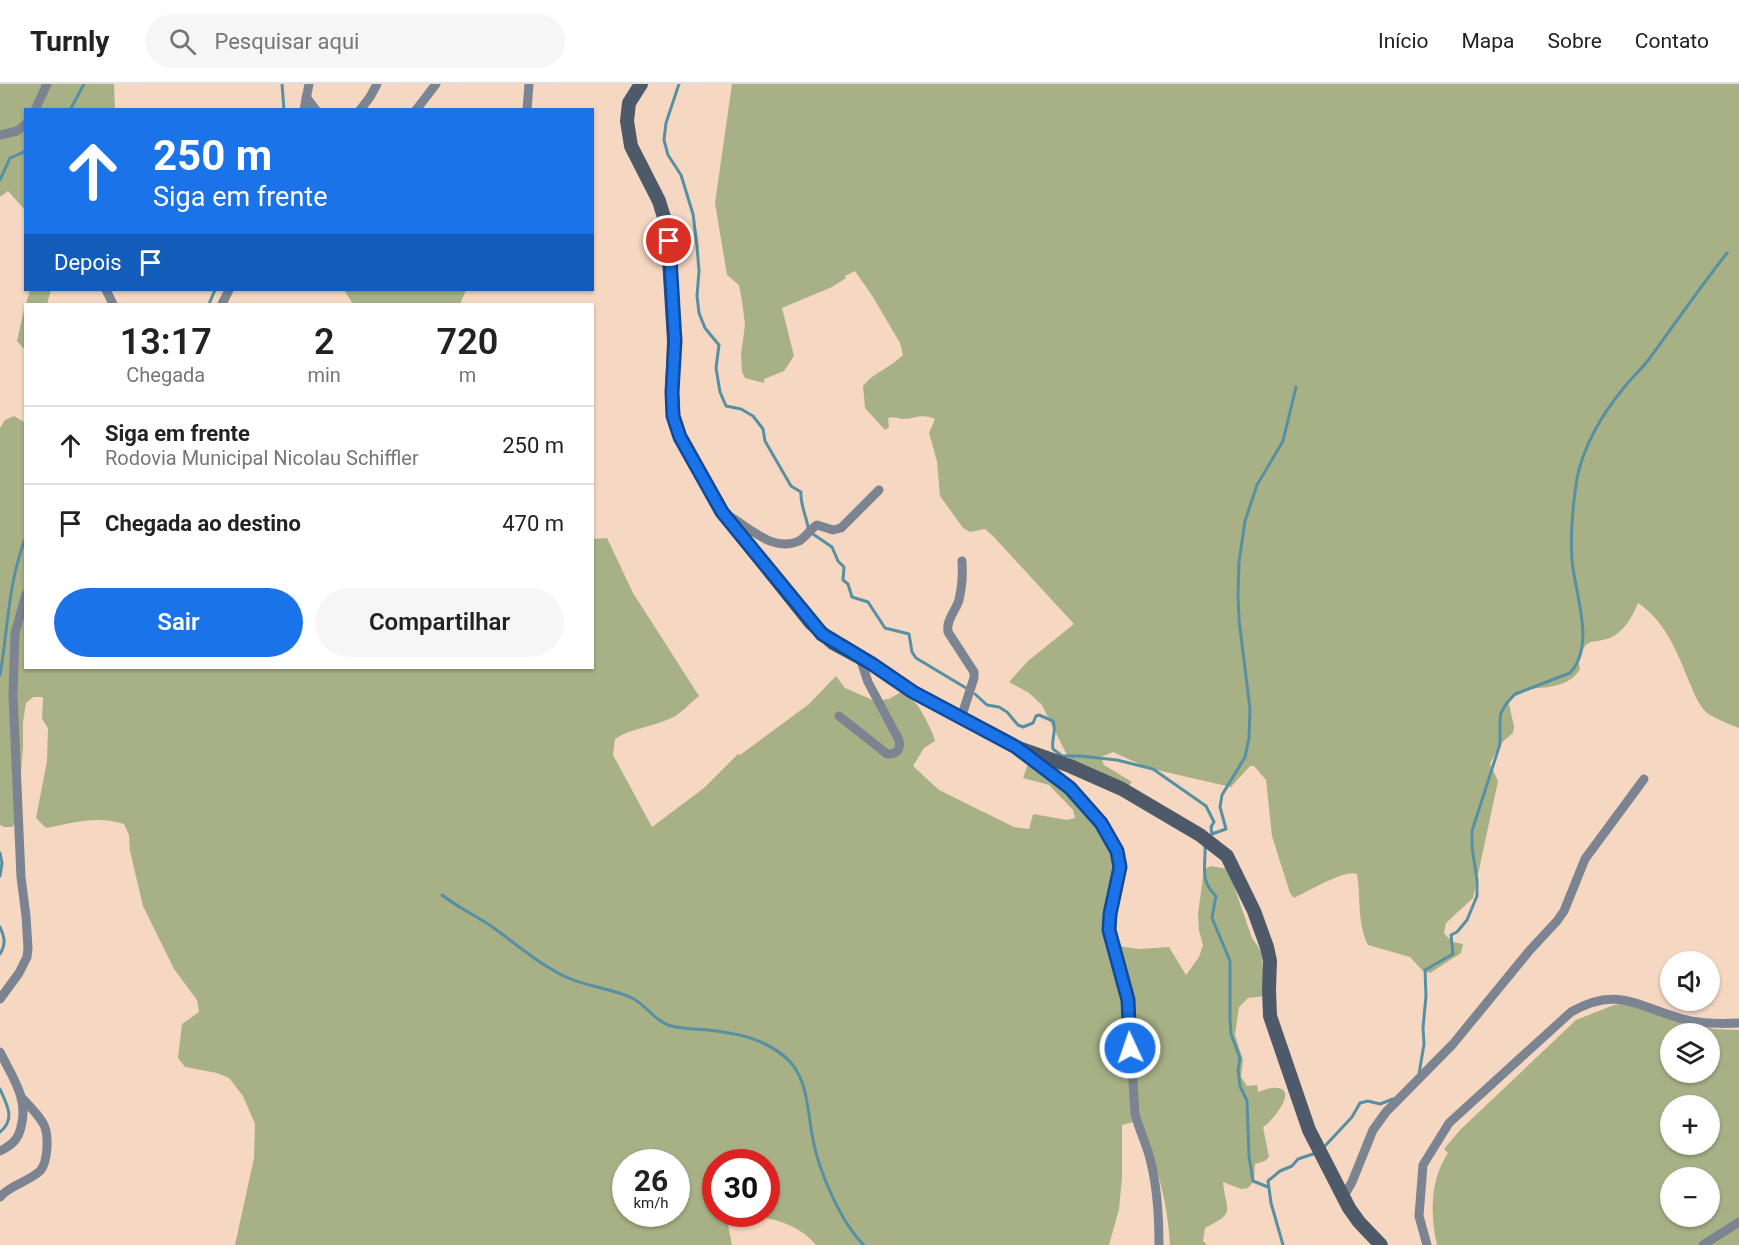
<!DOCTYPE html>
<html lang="pt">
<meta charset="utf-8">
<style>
body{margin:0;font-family:Roboto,sans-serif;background:#f6f6f6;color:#222;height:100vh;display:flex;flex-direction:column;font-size:22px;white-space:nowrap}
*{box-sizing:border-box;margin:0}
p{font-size:20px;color:#767676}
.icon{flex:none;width:33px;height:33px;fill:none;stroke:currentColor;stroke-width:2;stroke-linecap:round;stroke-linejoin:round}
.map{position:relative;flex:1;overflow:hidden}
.details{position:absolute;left:24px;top:219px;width:570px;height:366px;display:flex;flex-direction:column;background:#fff;border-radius:0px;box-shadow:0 2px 4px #0004}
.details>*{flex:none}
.hud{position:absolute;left:24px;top:24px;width:570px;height:183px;border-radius:0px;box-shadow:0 2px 4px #0004;background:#1a73e8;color:#fff;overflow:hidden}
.buttons{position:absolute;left:1660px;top:867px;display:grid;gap:12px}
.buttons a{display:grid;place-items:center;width:60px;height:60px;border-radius:50%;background:#fff;box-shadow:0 2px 4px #0004;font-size:30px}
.speed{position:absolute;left:612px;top:1065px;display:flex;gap:12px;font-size:30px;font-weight:700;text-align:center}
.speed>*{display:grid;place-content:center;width:78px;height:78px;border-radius:50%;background:#fff;box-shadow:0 2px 4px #0004;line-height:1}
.speed small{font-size:15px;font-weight:400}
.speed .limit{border:9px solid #d22;background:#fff;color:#111}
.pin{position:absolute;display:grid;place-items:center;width:51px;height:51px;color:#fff;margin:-26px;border:3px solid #fff;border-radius:50%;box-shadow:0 2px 6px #0007}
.me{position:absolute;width:66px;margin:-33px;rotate:357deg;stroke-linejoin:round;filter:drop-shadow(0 0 4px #0008)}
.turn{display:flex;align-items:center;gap:21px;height:126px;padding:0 30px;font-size:27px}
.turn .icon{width:78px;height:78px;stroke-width:2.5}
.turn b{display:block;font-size:42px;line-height:51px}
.then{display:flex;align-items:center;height:57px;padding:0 30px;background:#0003;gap:12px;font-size:22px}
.eta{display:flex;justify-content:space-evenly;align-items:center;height:102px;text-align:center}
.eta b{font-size:36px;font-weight:600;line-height:42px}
.cta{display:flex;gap:12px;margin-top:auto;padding:12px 30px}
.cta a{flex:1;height:69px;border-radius:36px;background:#1a73e8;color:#fff;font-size:24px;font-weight:600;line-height:69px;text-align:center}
.cta a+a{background:#f6f6f6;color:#222}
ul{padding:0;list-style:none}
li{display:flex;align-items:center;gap:18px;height:78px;padding:0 30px;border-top:2px solid #e0e0e0}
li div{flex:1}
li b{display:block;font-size:22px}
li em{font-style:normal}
header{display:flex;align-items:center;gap:36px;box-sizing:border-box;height:84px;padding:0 30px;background:#fff;border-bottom:2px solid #e0e0e0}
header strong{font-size:28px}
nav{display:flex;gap:33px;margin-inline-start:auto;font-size:21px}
.search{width:420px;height:54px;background:#f6f6f6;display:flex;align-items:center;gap:15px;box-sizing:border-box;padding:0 21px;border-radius:33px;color:#767676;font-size:22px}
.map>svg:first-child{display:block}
</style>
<header>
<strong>Turnly</strong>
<div class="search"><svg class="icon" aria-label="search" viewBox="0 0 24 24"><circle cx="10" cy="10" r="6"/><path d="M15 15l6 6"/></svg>Pesquisar aqui</div>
<nav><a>Início</a><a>Mapa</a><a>Sobre</a><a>Contato</a></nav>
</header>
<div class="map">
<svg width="1739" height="1161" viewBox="0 0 1739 1161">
<rect width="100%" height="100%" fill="#f6d7c2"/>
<g fill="#a8b186" fill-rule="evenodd">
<polygon points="0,0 114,0 115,25 26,26 25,126 8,107 0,113"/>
<path d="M 732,0 L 1739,0 L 1739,644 C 1731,641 1711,633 1706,628 C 1697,619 1693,606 1688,595 C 1677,567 1664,536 1638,519 C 1633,532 1622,551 1607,555 C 1586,560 1588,554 1578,576 L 1580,585 C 1572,600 1553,603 1538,604 C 1529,605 1519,611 1510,614 L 1508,616 L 1514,642 L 1513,649 L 1499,661 L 1490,680 L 1498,697 L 1473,814 L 1446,839 L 1444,849 L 1452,858 L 1463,860 L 1461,869 L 1430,889 L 1423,887 L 1410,873 L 1368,861 C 1357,838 1361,815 1357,790 C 1345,785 1307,808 1294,814 L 1290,809 L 1272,752 L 1266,696 L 1254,682 L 1250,682 L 1231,703 L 1148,684 L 1113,668 L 1101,673 L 1104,681 L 1132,698 L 1122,710 L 1069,675 L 1042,621 L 1029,609 L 1009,598 L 1028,577 L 1074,540 L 993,452 L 985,445 L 970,448 L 963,444 L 940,412 L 937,377 L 929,349 L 935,335 C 920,329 916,335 904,335 C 898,335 895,332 888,334 L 889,343 L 885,346 L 865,324 L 863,302 C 873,289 891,283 903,271 L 900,259 L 873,213 L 855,187 L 845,192 L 846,194 L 832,203 L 782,224 L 794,272 L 784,287 L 764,295 L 764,299 L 745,294 L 742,288 L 741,270 L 745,241 L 742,217 L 739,201 L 727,191 L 715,119 Z"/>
<polygon points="30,206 51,206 47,220 26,220"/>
<polygon points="344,206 466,206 460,220 353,220"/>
<polygon points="25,222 25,266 17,257"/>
<path d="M 14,332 L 26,339 L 26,584 L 592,584 L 593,455 L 607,454 L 633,509 L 699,612 C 690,619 680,631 669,635 C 651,643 632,644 615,655 L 613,671 L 652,743 L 704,704 L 738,670 L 740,671 L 809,620 L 836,592 L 845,604 L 875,617 L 889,615 L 901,608 C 906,612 914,616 917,621 C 922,627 935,652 935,657 L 924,664 L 913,682 L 939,706 L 1014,743 L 1029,745 L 1033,730 L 1067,736 L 1075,734 L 1073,726 L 1049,701 L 1023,694 L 1028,680 L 1044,681 L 1102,740 L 1122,790 L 1113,848 L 1117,862 L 1139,865 L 1169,863 L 1186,891 L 1199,873 L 1203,861 L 1199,847 L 1198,830 L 1204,785 L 1211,782 L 1228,785 L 1252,854 L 1261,867 L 1266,912 L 1248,914 L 1239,923 L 1235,951 L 1243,976 L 1241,993 L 1247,1002 L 1257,1001 L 1258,1008 C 1263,1007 1267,1004 1272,1004 C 1302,1001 1273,1037 1263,1043 L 1269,1073 L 1265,1077 L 1255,1080 L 1254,1097 L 1248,1104 L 1241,1105 L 1223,1098 C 1226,1128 1237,1128 1205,1144 L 1203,1157 L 1207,1161 L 1170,1161 C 1168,1118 1156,1079 1141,1039 L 1134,1038 L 1122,1041 L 1122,1094 L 1119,1125 L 1109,1161 L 816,1161 C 793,1134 759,1132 727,1130 L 766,1130 L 766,1078 L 716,1078 L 716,1130 L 726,1130 L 732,1161 L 235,1161 L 254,1074 L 255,1040 L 243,1012 L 229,994 L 217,989 L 185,983 L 178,974 L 182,940 L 199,928 L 197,916 L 174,885 L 143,822 L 130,767 L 129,751 L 124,740 C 98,731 72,739 46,744 L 36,734 L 47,677 L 48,644 L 42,635 L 43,613 L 33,613 L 26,619 L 23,638 L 23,663 L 17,737 L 12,743 L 4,743 L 0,741 L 0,344 L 5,336 ZM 626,1078 L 676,1078 L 676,1130 L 626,1130 Z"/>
<path d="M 1631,919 L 1651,922 L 1714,945 L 1739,946 L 1739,1161 L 1437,1161 C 1430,1131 1430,1095 1448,1069 L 1444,1065 L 1460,1046 L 1576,936 L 1614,921 ZM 1671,950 L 1710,950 L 1710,988 L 1671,988 ZM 1671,1022 L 1710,1022 L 1710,1060 L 1671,1060 ZM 1671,1094 L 1710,1094 L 1710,1132 L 1671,1132 Z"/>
</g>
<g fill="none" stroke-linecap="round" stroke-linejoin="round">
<g stroke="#5690a2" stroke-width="3">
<polyline points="282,0 284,26"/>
<path d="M 679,0 L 666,39 L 664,56 L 668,71 L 681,91 L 693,130 L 697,162 L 699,187 L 697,212 L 699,229 L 705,244 L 719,261 L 716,284 L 720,308 L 726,322 L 741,325 L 753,332 L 763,345 L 765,357 L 791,402 L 801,408 C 800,420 806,431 808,443"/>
<polyline points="70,26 84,0"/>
<polyline points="0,96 10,74 26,67"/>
<polyline points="209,220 215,206"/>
<polyline points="813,450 832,463 838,477 844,483 843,496 848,500 852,513 868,518 885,544 909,550 912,568 916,574 966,604"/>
<path d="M 0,591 C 8,546 8,497 26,453"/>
<path d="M 975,610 L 987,621 L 999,623 L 1007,628 L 1018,641 L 1023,643 L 1033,639 L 1036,632 L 1039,631 L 1053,637 C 1057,646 1051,656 1053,665 L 1062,672 L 1080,672 L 1117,676 L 1153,685 L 1206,722 L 1214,738 L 1211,743 L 1212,750"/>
<polyline points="1212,750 1226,745 1220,723 1222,711 1245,673 1249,654 1250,625 1239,536 1238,511 1239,478 1245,437 1257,401 1283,357 1296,303"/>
<path d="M 1205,762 C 1206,783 1199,796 1216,812 L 1212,834 L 1230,877 L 1230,935 L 1231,950 L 1240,974 L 1238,986 L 1240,1002 L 1247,1017 L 1249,1072 L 1253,1097 L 1268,1103"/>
<polyline points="0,769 2,779 0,792"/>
<path d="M 442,811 C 457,823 475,831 491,842 C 516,860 539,880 566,893 C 587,903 611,904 632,914 C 645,920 653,935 668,941 C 681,945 694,945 708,946 C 736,949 762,954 784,972 C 809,992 807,1027 813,1056 C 819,1087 841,1139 864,1161"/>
<path d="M 0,843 C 5,854 6,860 0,870"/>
<path d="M 1419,990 L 1424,960 L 1423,944 L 1426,912 L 1425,886 L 1453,870 L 1451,851 L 1457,848 L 1467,836 L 1477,812 L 1477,796 L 1472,763 L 1472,747 L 1500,660 L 1500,635 L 1501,629 L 1506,620 L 1515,610 L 1570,589 C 1596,561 1575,511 1572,476 C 1570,449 1573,420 1577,394 C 1584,361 1601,332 1622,306 C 1630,295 1641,286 1649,275 C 1675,240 1700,203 1727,169"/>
<path d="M 0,1005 C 7,1021 16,1035 0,1048"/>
<polyline points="1325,1062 1352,1033 1360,1019 1368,1017 1380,1020 1393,1015"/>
<polyline points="1283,1161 1271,1119 1268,1097 1280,1087 1292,1082 1298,1075 1313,1070"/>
</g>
<g stroke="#7b8490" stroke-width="9">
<polyline points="306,13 316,26"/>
<polyline points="35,26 47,0"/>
<polyline points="304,26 309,0"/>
<polyline points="360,26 370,13 377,0"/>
<polyline points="416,26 436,0"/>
<polyline points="527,26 529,0"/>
<polyline points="0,51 17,47 26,40"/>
<polyline points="106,206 113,220"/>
<polyline points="222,220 229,206"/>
<path d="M 729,432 C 749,443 773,469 799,457 C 806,453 810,445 817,441 L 833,446 L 841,444 L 879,406"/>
<path d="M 839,632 L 887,670 C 897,670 901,666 899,656 L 868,598 L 860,574"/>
<path d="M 961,634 L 974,594 L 974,588 L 948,548 C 946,536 956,526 959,516 C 962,503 963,490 962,477"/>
<path d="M 1026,670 L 1070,704 L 1101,739 L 1117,767 L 1120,782 L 1110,830 L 1109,846 L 1128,916 L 1135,1030 C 1139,1045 1145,1057 1149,1071 C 1157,1099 1159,1132 1159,1161"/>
<polyline points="0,915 19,889 27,873 28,864 26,832 21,793 13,611 15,549 26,510"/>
<path d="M 0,968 C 12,993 29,1014 21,1043 C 18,1056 12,1061 0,1067"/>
<path d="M 0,1113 C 10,1101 28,1098 40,1087 C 48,1078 49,1052 44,1041 C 39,1031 30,1023 23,1015"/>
<polyline points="1343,1114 1352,1098 1373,1046 1386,1028 1453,960 1530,866 1557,837 1564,827 1585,775 1644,695"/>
<path d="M 1427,1161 L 1419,1132 L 1423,1081 L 1449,1039 L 1571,928 C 1617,901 1638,923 1683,935 C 1701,940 1720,940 1739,939"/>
<polyline points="1703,1161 1739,1138"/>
</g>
<polyline stroke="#4e5a6a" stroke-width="14" points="641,0 629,19 627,37 631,62 659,117 667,143 674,257 672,308 673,332 680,353 722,428 811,539 833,559 872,580 913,608 1016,663 1070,682 1122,705 1200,751 1227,772 1254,827 1267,863 1270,877 1269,906 1270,932 1309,1046 1349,1124 1359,1138 1381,1161"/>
</g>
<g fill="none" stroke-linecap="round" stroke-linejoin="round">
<g stroke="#114b97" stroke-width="15">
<polyline id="route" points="669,157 675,257 672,308 673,332 680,353 722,428 822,550 872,580 913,608 1016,663 1070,704 1101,739 1117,767 1120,783 1110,830 1109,846 1128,916 1130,964"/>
</g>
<use href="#route" stroke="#1a73e8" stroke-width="10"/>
</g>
</svg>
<div class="buttons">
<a><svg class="icon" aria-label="sound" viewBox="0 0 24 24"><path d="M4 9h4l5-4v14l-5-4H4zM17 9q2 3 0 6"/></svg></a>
<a><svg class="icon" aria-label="layers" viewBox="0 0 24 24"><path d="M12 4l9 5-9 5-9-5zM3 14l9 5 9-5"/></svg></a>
<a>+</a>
<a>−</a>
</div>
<div class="speed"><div>26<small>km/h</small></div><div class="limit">30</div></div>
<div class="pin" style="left:669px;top:157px;background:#d93025"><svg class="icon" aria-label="arrive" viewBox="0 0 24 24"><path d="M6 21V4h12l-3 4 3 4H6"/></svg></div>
<svg class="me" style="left:1130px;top:964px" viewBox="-20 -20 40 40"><circle r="17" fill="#1a73e8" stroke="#fff" stroke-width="3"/><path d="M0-11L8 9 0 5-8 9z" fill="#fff"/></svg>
<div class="hud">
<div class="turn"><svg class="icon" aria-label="ahead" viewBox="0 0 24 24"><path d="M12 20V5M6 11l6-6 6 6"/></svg><div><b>250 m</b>Siga em frente</div></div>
<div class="then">Depois<svg class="icon" aria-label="arrive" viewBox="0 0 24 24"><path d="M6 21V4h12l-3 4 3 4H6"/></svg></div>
</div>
<section class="details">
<div class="eta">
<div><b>13:17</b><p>Chegada</p></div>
<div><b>2</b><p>min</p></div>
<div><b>720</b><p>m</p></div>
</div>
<ul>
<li><svg class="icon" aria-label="ahead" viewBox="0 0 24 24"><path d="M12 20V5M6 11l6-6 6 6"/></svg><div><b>Siga em frente</b><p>Rodovia Municipal Nicolau Schiffler</p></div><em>250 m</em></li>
<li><svg class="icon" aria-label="arrive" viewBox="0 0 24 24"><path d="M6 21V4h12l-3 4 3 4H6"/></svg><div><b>Chegada ao destino</b></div><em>470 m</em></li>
</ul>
<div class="cta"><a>Sair</a><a>Compartilhar</a></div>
</section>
</div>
